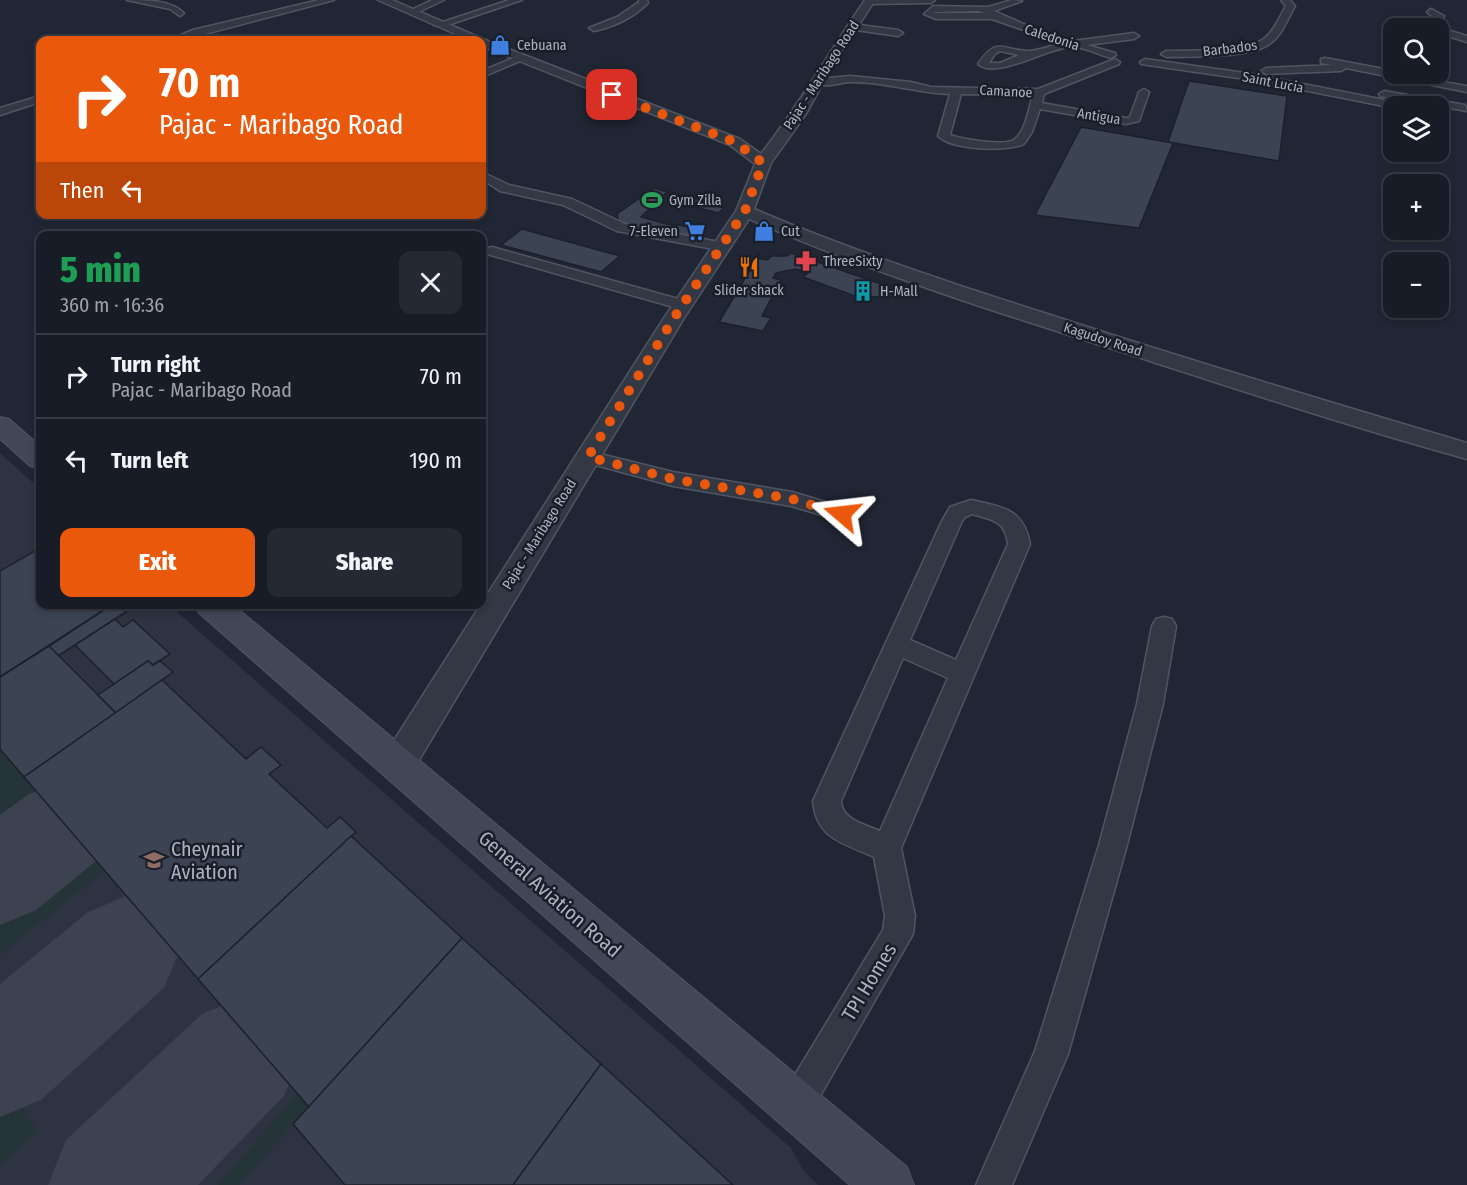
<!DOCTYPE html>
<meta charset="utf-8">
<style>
body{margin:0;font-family:"Fira Sans Condensed",sans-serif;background:#252933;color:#f1f3f6;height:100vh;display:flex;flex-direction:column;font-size:22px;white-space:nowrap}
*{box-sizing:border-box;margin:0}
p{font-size:20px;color:#9fa1a7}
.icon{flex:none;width:33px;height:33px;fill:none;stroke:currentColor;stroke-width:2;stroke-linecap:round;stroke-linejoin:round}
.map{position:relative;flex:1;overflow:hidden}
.side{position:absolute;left:36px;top:231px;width:450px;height:378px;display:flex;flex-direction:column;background:#181c27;border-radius:12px;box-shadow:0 3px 9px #0003,0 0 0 2px #363a44}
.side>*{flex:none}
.banner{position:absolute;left:36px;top:36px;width:450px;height:183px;border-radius:12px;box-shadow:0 3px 9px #0003,0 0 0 2px #363a44;background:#ea580c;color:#fff;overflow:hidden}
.tools{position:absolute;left:1383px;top:18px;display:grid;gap:12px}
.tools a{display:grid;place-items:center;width:66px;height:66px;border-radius:12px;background:#181c27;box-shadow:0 3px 9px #0003,0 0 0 2px #363a44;font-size:30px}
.pin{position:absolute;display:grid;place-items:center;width:51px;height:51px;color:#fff;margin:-26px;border-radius:12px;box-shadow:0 3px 9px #0006}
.me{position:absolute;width:66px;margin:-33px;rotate:287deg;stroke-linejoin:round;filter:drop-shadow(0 0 4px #0008)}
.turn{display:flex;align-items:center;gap:21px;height:126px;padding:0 24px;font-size:27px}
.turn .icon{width:78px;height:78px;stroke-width:2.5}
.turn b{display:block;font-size:42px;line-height:51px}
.then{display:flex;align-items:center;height:57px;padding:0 24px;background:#0003;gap:12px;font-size:22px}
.round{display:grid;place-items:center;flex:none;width:63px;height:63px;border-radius:12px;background:#252933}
.summary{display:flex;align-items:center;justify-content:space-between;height:102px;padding:0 24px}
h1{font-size:36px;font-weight:800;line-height:45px;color:#1e9e55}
.button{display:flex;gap:12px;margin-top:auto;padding:12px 24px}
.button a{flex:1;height:69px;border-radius:12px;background:#ea580c;color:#fff;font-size:24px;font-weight:800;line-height:69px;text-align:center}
.button a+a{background:#252933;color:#f1f3f6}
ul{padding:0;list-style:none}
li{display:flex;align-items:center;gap:18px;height:84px;padding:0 24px;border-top:2px solid #363a44}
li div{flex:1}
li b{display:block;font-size:22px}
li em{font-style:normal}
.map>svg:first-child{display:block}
</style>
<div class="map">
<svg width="1467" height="1185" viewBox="0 0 1467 1185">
<rect width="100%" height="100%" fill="#202634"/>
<polygon fill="#2e3341" points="0,453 40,489 40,604 169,605 791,1148 804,1171 818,1185 0,1185"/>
<g fill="#253438">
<polygon points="0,749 55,813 0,856"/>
<polygon points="77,838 105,871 0,955 0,895"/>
<polygon points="1,1078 38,1131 0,1166 0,1079"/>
<polygon points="298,1093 309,1107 239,1185 218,1185"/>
</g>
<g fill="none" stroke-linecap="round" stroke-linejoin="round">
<g fill="#3c4250" fill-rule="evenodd">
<polygon points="63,781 97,794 112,827 97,860 36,910 0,925 0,815 29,794"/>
<polygon points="126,896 164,912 180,950 164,988 41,1100 0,1117 0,984 88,912"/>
<polygon points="243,997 284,1014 301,1055 284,1096 198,1185 48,1185 66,1140 202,1014"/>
</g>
</g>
<g fill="#3c4454" stroke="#1b202b" stroke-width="1.5">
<polygon points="1189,81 1287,96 1279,161 1168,142"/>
<polygon points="1081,127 1173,143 1139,228 1035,215"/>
<polygon points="654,188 667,192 641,217 666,224 705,228 702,238 656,233 619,223 617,214"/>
<polygon points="685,195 724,208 718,213 675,202"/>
<polygon points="522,229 620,256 601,272 501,245"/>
<polygon points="791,253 890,287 879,297 864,296 860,298 803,277 808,273 796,269 776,273 773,278 781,280 762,316 771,318 763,331 719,322 757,258 767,260 772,256 787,256"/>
<polygon points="40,548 40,604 113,604 0,677 0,571"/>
<polygon points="113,604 117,604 126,612 58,656 49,646"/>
<polygon points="115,619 123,627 133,620 170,654 153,665 148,661 114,684 75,645"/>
<polygon points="49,646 116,713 24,777 0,749 0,677"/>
<polygon points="148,661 153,665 160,661 173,672 116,713 98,695"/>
<polygon points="162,680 246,759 261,747 281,765 269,774 327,828 340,817 356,832 198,979 24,777"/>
<polygon points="351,836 462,938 309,1107 198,979"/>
<polygon points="462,938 601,1064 513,1185 345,1185 293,1124"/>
<polygon points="601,1064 733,1185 513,1185"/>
</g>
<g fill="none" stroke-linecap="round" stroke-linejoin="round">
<g stroke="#515563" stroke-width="3">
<g id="minor">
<path d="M 127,0 C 146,0 171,0 184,13 L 180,16 L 170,9 Z"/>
<polygon points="319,0 334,0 182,40 169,40 193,30"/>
<polygon points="432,0 444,0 414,14 407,12"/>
<polygon points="509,0 522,0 442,27 434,25"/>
<path d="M 639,0 L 647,0 L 648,3 C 634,17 614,27 594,31 L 589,28 L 617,17 L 639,2 Z"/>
<polygon points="865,0 935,0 931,3 869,4"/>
<path d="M 1012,0 L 1022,1 L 994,11 L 1042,32 L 1073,41 L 1134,33 L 1139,36 L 1134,39 L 1087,45 L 1115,53 L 1116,55 L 1111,58 C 1099,55 1083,46 1071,47 C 1046,48 997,80 978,64 C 997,36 1001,50 1028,51 C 1038,51 1051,46 1061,43 L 992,19 L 936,19 L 924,14 L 933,6 L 988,7 ZM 978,11 L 986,13 L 934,13 L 935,12 ZM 1000,51 L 1019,55 L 1000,63 L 989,63 L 995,54 Z"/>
<path d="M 1281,0 L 1290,0 L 1295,6 C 1288,18 1283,33 1272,42 C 1254,59 1191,56 1166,57 L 1161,54 L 1166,51 C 1190,50 1249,53 1266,37 C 1275,29 1280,16 1286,6 Z"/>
<polygon points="1431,9 1444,16 1441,22 1435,25 1438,27 1467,36 1467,42 1438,33 1438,28 1429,28 1426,26 1426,22 1434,18 1427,12"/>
<polygon points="852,24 898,30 903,33 898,36 849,29 847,27"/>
<polygon points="518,56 527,58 482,77 482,71"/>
<polygon points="1325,58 1394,71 1394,74 1467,86 1467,92 1346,68 1341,71 1266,74 1261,71 1266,68 1332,65 1321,63 1321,59"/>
<path d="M 1115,59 L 1120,62 L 1119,64 L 1044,94 L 1042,103 L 1126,118 L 1130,117 L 1139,92 L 1144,89 L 1149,92 L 1139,121 L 1126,124 L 1040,109 L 1032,132 L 1024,144 C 1007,152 951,150 938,136 L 950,94 C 916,93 883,81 849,82 C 838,83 821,89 813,82 L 818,79 L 850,76 L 911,82 L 931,87 L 1038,89 ZM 961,94 L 1033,95 C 1029,107 1026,130 1015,139 C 1006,147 962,139 950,135 Z"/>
<polygon points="1145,59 1252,74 1400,103 1406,106 1394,108 1252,80 1141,64 1140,62"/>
<polygon points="1384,91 1465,105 1467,111 1380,96 1379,94"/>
<polygon points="40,96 40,102 0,115 0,108"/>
<polygon points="488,175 509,185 572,199 625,224 724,243 731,247 724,251 617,231 563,205 500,191 482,179"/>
<polygon points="492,247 689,302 691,305 683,310 677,308 487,254 485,251 487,248"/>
<polygon points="588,451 673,472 792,492 849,509 852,514 849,519 842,521 791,506 673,486 581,461 578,457 581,453"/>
<path d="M 971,500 C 1001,507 1024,508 1030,544 L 901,848 L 915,916 L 913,934 L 808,1117 L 796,1122 L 784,1117 L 779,1105 L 784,1093 L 883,930 L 885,916 L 874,857 C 844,843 816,839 813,801 L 942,521 L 950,507 ZM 972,514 C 992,520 1005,520 1008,544 L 956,660 L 910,640 L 962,521 L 965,517 ZM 903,658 L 948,678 L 880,831 C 864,824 842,820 841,801 Z"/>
<polygon points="1164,617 1172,619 1176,626 1163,704 1127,845 1068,1054 1012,1185 976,1185 1035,1051 1099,845 1137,704 1152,626 1156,619"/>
</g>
</g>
<g stroke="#515563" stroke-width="3">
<path id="tertiary" d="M 378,0 L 392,0 L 483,39 L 740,139 L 761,154 C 799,105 830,51 865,0 L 875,0 L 832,66 L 806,114 L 771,163 L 754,209 C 848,249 944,281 1041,312 C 1182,358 1325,401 1467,443 L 1467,459 C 1361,430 1255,395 1150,361 C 1015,318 879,276 749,219 L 684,318 L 410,775 L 398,779 L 386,775 L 381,764 L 386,753 L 664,318 L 736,211 L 755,164 L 730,145 L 482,46 L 482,40 L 469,40 Z"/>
</g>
<g stroke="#515563" stroke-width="2">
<g id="secondary">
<polygon points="0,417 9,419 40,446 40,469 30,466 0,439"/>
<polygon points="194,604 232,604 907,1167 914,1185 850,1185 199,613"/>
</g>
</g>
<use href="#minor" fill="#333845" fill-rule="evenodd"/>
<use href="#tertiary" fill="#333845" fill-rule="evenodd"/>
<use href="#secondary" fill="#424757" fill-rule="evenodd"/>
</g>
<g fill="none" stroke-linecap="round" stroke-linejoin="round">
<polyline stroke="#ea580c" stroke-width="10" stroke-dasharray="0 18" points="612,95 735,142 763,163 745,211 674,318 588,457 673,479 792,499 842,514"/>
</g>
<defs>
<g id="shop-bare" transform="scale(1.62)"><path d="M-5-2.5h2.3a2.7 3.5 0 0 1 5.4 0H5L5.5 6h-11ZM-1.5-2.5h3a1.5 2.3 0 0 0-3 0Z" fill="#3f7fe0" stroke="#191e29" stroke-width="2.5" paint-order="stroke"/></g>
<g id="stadium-bare" transform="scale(1.62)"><path d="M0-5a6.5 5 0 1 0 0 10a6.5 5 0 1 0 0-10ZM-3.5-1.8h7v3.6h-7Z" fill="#2e9e5b" stroke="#191e29" stroke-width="2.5" paint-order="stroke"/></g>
<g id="supermarket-bare" transform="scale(1.62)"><path d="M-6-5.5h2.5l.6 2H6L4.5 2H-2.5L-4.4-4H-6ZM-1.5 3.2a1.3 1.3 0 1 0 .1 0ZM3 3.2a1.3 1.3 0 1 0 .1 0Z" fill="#3f7fe0" stroke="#191e29" stroke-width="2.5" paint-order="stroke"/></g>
<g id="pharmacy-bare" transform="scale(1.62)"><path d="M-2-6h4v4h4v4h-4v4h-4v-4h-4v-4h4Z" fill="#e0444e" stroke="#191e29" stroke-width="2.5" paint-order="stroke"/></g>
<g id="restaurant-bare" transform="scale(1.62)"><path d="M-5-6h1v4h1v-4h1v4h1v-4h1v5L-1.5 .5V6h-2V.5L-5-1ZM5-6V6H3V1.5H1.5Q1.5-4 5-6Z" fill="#e8710a" stroke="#191e29" stroke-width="2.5" paint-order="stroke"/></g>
<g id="building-bare" transform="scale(1.62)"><path d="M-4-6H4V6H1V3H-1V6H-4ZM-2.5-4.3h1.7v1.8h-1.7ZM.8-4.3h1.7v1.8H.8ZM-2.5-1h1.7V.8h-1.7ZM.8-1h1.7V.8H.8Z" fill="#0f9aa8" stroke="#191e29" stroke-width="2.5" paint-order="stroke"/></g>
<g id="school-bare" transform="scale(1.62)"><path d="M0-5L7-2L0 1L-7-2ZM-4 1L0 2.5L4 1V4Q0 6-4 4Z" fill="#8d6e63" stroke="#191e29" stroke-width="2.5" paint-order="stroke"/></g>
</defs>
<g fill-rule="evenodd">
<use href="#shop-bare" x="500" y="45"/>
<use href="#stadium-bare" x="652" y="200"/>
<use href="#supermarket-bare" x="695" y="231"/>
<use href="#shop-bare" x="764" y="231"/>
<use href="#pharmacy-bare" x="806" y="261"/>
<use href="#restaurant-bare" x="749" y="267"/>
<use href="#building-bare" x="863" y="291"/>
<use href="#school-bare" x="154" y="860"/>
</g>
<g text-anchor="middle" stroke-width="5" stroke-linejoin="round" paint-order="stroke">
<g font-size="14" fill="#adb2c2" stroke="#191e29">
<text transform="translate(1052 37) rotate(18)" y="5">Caledonia</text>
<text transform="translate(1230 48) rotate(-7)" y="5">Barbados</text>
<text transform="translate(821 75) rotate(-57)" y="5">Pajac - Maribago Road</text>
<text transform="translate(1273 82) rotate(11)" y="5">Saint Lucia</text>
<text transform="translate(1006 91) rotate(3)" y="5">Camanoe</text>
<text transform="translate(1099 116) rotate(9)" y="5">Antigua</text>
<text transform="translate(1103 339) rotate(18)" y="5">Kagudoy Road</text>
<text transform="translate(539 534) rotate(-58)" y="5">Pajac - Maribago Road</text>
</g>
<g font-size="14" fill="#adb2c2" stroke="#191e29" text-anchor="start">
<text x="517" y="50">Cebuana</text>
<text x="669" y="205">Gym Zilla</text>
<text x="678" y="236" text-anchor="end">7-Eleven</text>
<text x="781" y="236">Cut</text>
<text x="823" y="266">ThreeSixty</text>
<text x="749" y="295" text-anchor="middle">Slider shack</text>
<text x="880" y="296">H-Mall</text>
</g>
<g font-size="20" fill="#adb2c2" stroke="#191e29" text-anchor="start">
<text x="171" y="856">Cheynair<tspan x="171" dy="23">Aviation</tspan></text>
</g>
<g font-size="20" fill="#adb2c2" stroke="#191e29">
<text transform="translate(550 894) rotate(41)" y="7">General Aviation Road</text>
<text transform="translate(869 982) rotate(-59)" y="7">TPI Homes</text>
</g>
</g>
</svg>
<div class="tools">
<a><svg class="icon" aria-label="search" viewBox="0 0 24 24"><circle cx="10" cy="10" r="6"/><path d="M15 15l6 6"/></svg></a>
<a><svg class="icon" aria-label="layers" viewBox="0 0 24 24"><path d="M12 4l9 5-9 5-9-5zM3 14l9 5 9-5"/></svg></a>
<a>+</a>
<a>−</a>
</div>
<div class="pin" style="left:612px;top:95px;background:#d93025"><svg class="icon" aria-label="arrive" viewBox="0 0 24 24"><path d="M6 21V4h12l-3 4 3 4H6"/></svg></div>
<svg class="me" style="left:842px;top:514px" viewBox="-20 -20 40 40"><path d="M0-17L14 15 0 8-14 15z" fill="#ea580c" stroke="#fff" stroke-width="4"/></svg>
<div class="banner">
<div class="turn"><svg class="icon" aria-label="right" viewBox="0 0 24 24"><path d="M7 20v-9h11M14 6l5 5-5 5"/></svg><div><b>70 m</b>Pajac - Maribago Road</div></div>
<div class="then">Then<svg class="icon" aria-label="left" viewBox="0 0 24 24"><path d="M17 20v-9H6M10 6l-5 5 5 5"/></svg></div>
</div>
<section class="side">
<div class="summary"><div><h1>5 min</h1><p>360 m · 16:36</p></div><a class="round"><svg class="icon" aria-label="close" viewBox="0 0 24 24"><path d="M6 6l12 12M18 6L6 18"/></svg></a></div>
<ul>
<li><svg class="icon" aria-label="right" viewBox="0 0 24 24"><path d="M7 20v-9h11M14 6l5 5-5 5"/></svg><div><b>Turn right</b><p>Pajac - Maribago Road</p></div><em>70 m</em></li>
<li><svg class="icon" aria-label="left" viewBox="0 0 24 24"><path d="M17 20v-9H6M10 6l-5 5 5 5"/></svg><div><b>Turn left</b></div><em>190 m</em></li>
</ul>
<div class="button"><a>Exit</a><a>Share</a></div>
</section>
</div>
